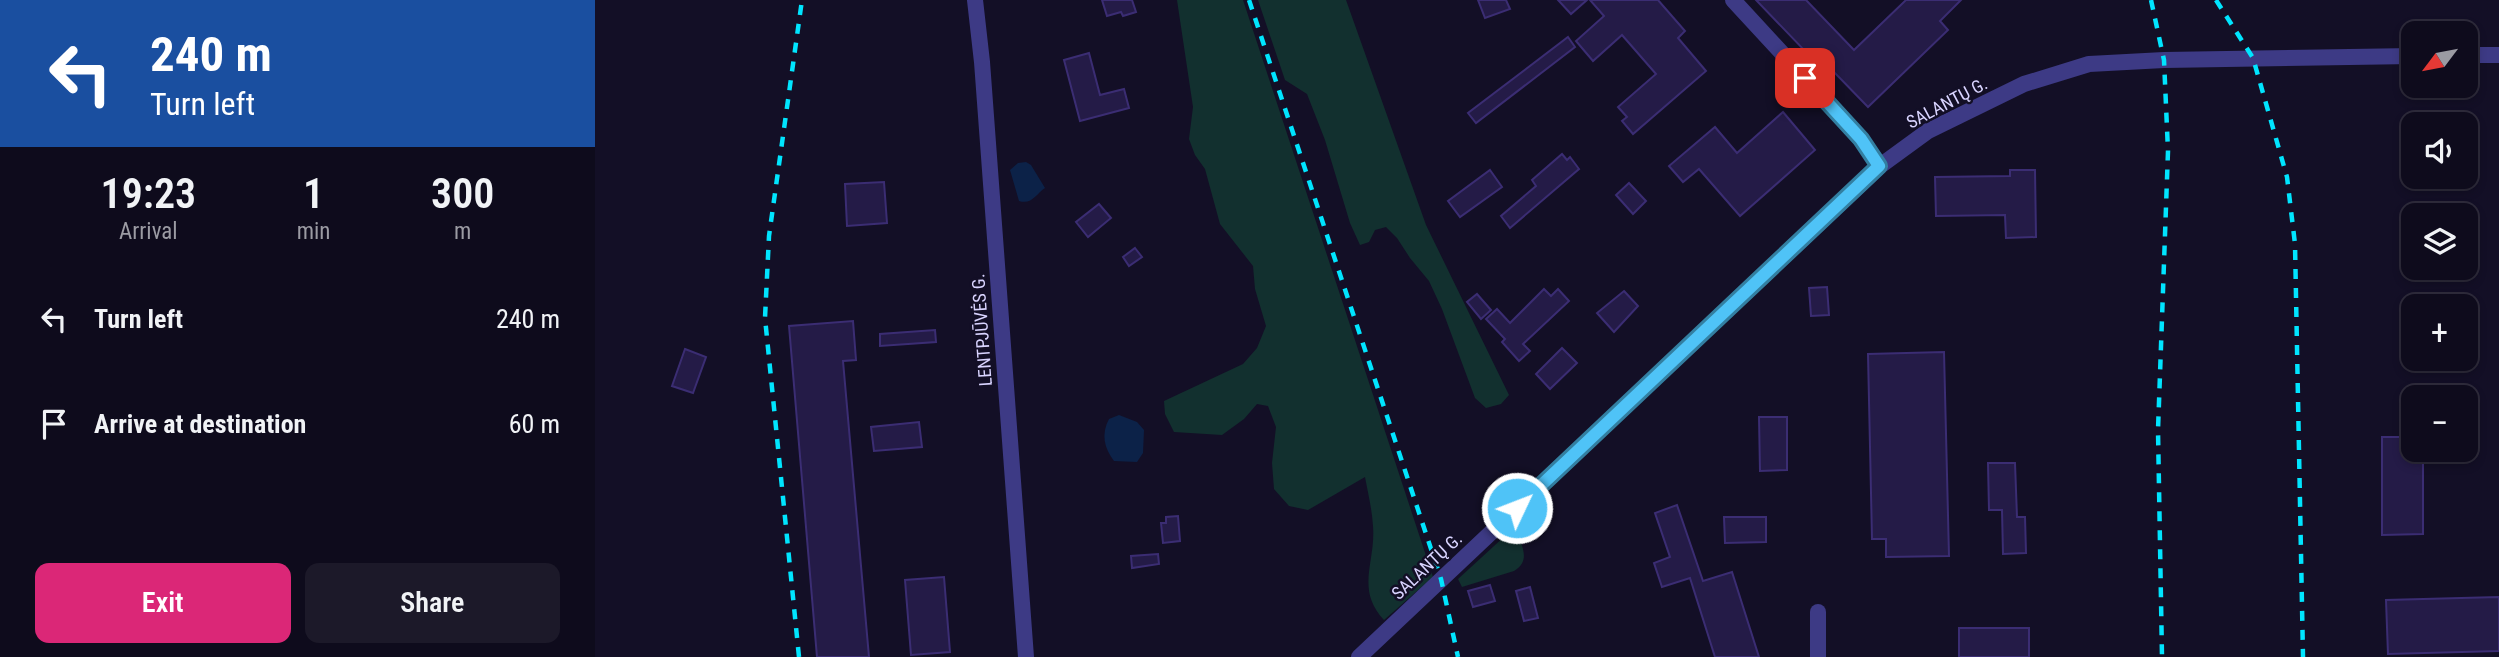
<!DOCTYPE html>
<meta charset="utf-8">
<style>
body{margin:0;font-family:"Roboto Condensed",sans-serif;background:#1c1929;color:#f1f3f6;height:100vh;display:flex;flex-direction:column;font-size:26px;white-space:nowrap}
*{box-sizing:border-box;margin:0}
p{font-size:23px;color:#9b9ba3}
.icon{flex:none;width:38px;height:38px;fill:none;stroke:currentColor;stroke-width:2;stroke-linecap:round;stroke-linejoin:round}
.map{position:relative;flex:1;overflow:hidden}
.details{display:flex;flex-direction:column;background:#0e0b1c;width:595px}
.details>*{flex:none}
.guide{background:#1a4fa0;color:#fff;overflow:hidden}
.needle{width:46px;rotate:238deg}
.fabs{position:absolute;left:1806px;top:21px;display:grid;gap:14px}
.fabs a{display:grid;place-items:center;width:77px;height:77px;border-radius:14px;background:#0e0b1c;box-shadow:0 4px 10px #0003,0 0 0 2px #2e2b3b;font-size:35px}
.pin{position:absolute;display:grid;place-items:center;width:60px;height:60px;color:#fff;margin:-30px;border-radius:14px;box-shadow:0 4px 10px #0006}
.me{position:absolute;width:77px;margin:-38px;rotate:47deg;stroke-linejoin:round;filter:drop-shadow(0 0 5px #0008)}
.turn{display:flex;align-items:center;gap:24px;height:147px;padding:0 35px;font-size:32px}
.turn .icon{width:91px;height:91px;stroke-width:2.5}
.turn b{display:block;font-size:49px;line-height:60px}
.eta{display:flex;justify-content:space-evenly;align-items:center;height:119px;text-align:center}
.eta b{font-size:42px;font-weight:600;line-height:49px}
.primary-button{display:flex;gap:14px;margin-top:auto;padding:14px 35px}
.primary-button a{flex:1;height:80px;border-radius:14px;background:#db2777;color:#fff;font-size:28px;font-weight:600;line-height:80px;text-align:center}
.primary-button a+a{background:#1c1929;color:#f1f3f6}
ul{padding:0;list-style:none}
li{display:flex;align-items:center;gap:21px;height:105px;padding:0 35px}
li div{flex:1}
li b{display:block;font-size:26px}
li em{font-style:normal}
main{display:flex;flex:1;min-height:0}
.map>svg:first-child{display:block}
</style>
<main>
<section class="details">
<div class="guide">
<div class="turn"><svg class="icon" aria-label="left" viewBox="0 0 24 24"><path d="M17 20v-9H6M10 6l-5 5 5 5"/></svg><div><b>240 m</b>Turn left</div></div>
</div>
<div class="eta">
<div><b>19:23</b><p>Arrival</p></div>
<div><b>1</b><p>min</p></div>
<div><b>300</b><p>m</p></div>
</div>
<ul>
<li><svg class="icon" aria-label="left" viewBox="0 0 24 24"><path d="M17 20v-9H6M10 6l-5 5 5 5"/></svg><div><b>Turn left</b></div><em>240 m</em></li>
<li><svg class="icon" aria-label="arrive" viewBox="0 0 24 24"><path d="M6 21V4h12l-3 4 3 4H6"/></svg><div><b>Arrive at destination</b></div><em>60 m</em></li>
</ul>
<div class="primary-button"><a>Exit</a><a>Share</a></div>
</section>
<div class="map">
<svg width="1904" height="657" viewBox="0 0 1904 657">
<rect width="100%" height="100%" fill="#130f26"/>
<g fill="#12302f">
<path d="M 582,0 L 648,0 L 838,577 L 789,620 C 760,589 781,562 778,526 C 777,509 773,493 770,477 L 713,510 L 694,506 L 679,489 L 677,463 L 681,427 L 673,406 L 662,404 L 649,419 L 627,435 L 579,432 L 570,414 L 569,401 L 648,364 L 662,348 L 671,326 L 660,289 L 658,266 L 625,224 L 610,169 L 600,155 L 594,139 L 598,107 Z"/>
<polygon points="663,0 751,0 831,225 914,395 906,404 891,408 880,398 847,309 834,281 815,258 802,238 791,227 780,230 774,242 765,245 755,223 730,140 712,94 690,80"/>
<path d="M 918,533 L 923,534 C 928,549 935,561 919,571 L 867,587 L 863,579 L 911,535 Z"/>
</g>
<g fill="#0c2248">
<path d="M 431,162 L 436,165 L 450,188 C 441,194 437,205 424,201 L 415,170 L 423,163 Z"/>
<path d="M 524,415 L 542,422 L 549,430 L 548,453 L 542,462 L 519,461 C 509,448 506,434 514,419 Z"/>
</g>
<g fill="#241b47" stroke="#3b2d73" stroke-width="2">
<polygon points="507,0 537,0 541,12 528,16 526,12 512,16"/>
<polygon points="883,0 911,0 915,9 890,18"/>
<polygon points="963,0 992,0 976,14"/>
<polygon points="995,0 1063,0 1090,31 1083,38 1111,71 1038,134 1027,121 1032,117 1023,107 1061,74 1027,35 998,61 981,41 1009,16"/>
<polygon points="1161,0 1211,0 1259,50 1311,0 1366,0 1345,21 1353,30 1273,107 1239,72 1235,77"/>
<polygon points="973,37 980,47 881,123 873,113"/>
<polygon points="494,53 505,95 529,89 534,108 485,121 469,60"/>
<polygon points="1188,112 1220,150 1145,216 1104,169 1088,182 1074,166 1120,127 1142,153"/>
<polygon points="967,154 972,160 975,157 984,169 915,228 906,216 941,186 937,180"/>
<polygon points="895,170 907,187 865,217 853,201"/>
<polygon points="1415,170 1440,170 1441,237 1411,238 1410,215 1341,216 1340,177 1415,176"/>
<polygon points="289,182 292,223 252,226 250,184"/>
<polygon points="1034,183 1051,201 1038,214 1021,195"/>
<polygon points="504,204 516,218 493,237 481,222"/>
<polygon points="540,248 547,257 534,266 528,257"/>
<polygon points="1232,287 1234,315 1216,316 1214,288"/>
<polygon points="949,289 956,296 963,289 974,301 928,344 935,351 924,361 907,342 910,339 891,319 902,309 915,323"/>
<polygon points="1029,291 1043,306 1019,332 1002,313"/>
<polygon points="882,294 896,310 886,319 872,302"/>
<polygon points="258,321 261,360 248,361 274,657 222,657 194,326"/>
<polygon points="340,330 341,342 285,346 285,334"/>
<polygon points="967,348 982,363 955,389 941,374"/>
<polygon points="90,349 111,357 98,393 77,386"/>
<polygon points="1349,352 1354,556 1291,557 1291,539 1277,539 1273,354"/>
<polygon points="1164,417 1192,417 1192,470 1165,471"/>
<polygon points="324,422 327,447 279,451 276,427"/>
<polygon points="1787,437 1818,437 1818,450 1828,450 1828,534 1787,535"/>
<polygon points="1393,463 1420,463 1422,517 1430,517 1431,553 1408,554 1407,510 1394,510"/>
<polygon points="1082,505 1108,581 1137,572 1164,657 1120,657 1095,578 1067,587 1059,563 1075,557 1060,513"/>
<polygon points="583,516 585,541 568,543 566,523 571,523 571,517"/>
<polygon points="1129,517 1171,517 1171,542 1130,543"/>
<polygon points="563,554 564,564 537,568 536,556"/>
<polygon points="349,577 355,652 316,655 310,580"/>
<polygon points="895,585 900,601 878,607 873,591"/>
<polygon points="935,587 943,618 929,621 921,591"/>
<polygon points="1904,597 1904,651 1793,654 1791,600"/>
<rect x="1364" y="628" width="70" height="29"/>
</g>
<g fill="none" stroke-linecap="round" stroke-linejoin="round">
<g stroke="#3d3a85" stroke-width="16">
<polyline points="380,0 387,62 431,657"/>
<polyline points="1138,0 1266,139 1285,166"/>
<polyline points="1871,55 1904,55"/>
<polyline points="764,657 1285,166 1333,131 1429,84 1494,64 1569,60 1818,56"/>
<polyline points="1223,657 1223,612"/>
</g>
<g stroke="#00e5ff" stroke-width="4.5" stroke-dasharray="10 9" stroke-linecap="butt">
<polyline points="654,0 846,579 863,657"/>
<polyline points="1556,0 1569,60 1573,151 1563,430 1567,657"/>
<polyline points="1621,0 1658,58 1692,177 1700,244 1708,657"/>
<polyline points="204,657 170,318 174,236 207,0"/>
</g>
</g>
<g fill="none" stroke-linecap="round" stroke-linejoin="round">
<g stroke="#337fa1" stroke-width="18">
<polyline id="route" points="922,508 1284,166 1266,139 1210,78"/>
</g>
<use href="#route" stroke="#4fc3f7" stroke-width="12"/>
</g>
<g text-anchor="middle" stroke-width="5" stroke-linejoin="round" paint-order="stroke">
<g font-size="18" fill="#d9d4ff" stroke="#130f26">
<text transform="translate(1352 103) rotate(-28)" y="6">SALANTŲ G.</text>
<text transform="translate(387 330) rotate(-94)" y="6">LENTPJŪVĖS G.</text>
<text transform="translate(832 566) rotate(-43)" y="6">SALANTŲ G.</text>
</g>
</g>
</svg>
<div class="fabs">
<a><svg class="needle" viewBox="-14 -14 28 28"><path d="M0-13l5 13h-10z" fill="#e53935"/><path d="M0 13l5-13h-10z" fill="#9b9ba3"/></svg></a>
<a><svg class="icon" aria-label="sound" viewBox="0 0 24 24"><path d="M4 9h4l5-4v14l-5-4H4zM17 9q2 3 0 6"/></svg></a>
<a><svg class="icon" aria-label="layers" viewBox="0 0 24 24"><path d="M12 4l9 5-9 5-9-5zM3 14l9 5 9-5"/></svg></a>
<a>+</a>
<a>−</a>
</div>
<div class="pin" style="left:1210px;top:78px;background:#d93025"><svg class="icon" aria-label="arrive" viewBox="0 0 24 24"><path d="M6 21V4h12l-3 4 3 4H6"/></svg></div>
<svg class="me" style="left:922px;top:508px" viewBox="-20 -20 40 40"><circle r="17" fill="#4fc3f7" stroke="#fff" stroke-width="3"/><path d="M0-11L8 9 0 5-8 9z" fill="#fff"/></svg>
</div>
</main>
